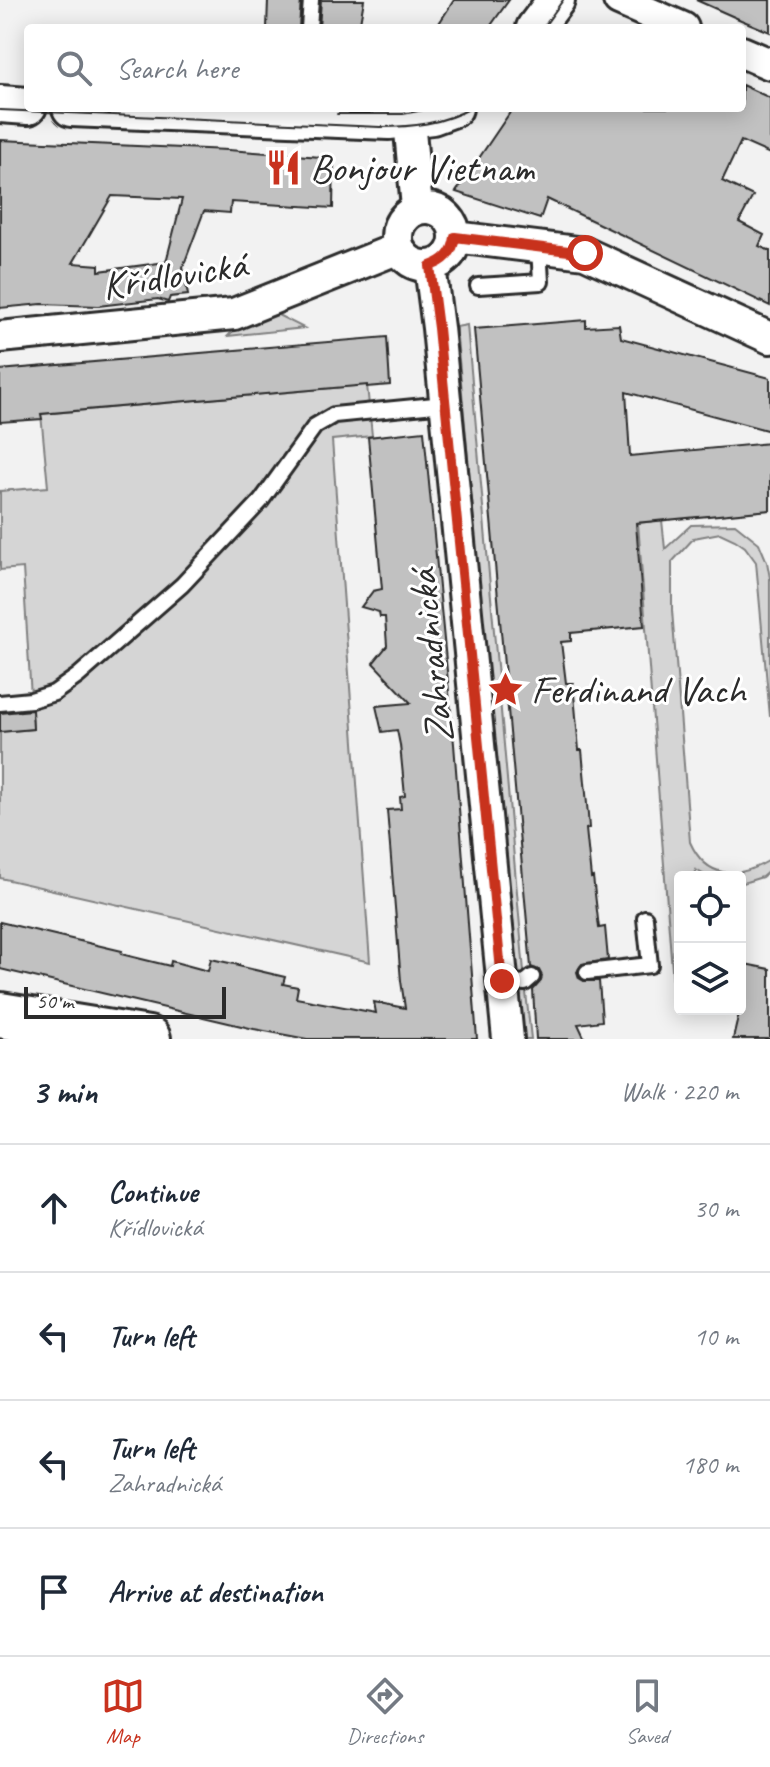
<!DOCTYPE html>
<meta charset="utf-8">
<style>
body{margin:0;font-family:Caveat,sans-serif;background:#f6f6f7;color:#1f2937}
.controls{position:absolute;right:24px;bottom:24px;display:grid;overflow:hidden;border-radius:8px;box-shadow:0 4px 20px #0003}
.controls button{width:72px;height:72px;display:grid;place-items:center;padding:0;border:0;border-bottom:2px solid #e0e1e3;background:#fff;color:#1f2937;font:40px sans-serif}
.scale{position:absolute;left:24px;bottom:20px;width:202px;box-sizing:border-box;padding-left:8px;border:4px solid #2b2b2b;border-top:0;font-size:22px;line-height:28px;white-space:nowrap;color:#2b2b2b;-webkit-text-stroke:6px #fff;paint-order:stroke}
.stop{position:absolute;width:24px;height:24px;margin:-18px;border:6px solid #c8321e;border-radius:50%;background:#fff}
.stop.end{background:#c8321e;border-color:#fff;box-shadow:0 2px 8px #0008}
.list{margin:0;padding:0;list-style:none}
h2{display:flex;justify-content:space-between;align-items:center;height:104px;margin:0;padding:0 32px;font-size:34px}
h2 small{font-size:26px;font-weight:400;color:#747a83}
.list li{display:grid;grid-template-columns:52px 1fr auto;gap:24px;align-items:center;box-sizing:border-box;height:128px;padding:0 32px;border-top:2px solid #e0e1e3}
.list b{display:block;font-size:30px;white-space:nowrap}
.list p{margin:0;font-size:26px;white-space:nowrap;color:#747a83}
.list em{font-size:26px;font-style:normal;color:#747a83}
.icon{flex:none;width:44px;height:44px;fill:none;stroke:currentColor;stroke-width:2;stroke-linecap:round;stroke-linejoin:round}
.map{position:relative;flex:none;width:770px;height:1039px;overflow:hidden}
.search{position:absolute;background:#fff;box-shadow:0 4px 20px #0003;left:24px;right:24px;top:24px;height:88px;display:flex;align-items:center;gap:20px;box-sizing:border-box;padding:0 28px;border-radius:8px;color:#747a83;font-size:30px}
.sheet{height:616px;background:#fff}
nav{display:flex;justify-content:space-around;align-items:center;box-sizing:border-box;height:112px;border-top:2px solid #e0e1e3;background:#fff;font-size:22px;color:#747a83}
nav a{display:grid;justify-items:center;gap:4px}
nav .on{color:#c8321e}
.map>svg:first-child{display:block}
</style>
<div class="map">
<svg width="770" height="1039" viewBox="0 0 770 1039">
<rect width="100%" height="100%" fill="#f2f2f2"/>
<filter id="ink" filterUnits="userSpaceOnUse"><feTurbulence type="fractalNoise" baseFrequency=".0125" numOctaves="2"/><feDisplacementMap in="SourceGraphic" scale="16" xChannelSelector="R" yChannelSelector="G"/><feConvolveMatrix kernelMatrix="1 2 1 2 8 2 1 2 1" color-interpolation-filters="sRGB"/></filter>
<g filter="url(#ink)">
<!-- green -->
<path fill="#d5d5d5" stroke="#808080" stroke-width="2" d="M 258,305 L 304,328 L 228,336 Z
M 467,325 L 525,983 L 531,1039 L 521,1039 L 456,327 Z
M 367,385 L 372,436 L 332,440 L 370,962 L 0,878 L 0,732 L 33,729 L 23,568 L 0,570 L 0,491 L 48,487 L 41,414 Z
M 662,520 L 665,549 L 691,525 L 735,524 L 759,543 L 767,562 L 770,578 L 770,717 L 756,562 L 745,547 L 735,540 L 720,533 L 694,538 L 672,562 L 672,610 L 690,842 C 707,880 738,879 770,860 L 770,870 L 762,877 L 740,884 L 740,877 L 708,877 L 696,870 L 695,877 L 680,877 L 680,996 L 674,996 L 638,523 Z"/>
<!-- building -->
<path fill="#c1c1c1" stroke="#2b2b2b" stroke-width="2" fill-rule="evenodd" d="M 268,0 L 301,0 L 299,28 L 267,28 Z
M 321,0 L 364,0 L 359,28 L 319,28 Z
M 454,0 L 509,0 L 489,28 L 436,28 Z
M 696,0 L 770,0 L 770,32 L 741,20 Z
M 742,85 L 770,98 L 770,154 L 741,141 L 722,181 L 753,196 L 739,222 L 764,235 L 759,246 L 770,251 L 770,306 L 547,199 L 540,219 L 456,192 L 513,108 L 742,108 Z
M 0,140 L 228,150 L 334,158 L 333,208 L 231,202 L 230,213 L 204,211 L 183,267 L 188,295 L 170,297 L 168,302 L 158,299 L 98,306 L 42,304 L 0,308 ZM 112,196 L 182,199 L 166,262 L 99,271 L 99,265 L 73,263 Z
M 586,320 L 586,327 L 619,325 L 621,338 L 770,378 L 770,431 L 626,392 L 630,456 L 770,443 L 770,510 L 636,523 L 644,626 L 571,633 L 571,641 L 561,642 L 566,683 L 573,683 L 579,750 L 582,750 L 588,815 L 589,828 L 586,829 L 591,878 L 593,877 L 599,928 L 605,927 L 608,960 L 582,964 L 577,972 L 579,978 L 584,981 L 599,981 L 602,1021 L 578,1024 L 585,1039 L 536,1039 L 533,990 L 541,981 L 542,976 L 539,970 L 531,967 L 474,329 Z
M 387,337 L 390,385 L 367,387 L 367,385 L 41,414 L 42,419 L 0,422 L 0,370 Z
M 424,431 L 454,744 L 477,1039 L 307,1039 L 254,1029 L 0,969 L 0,922 L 122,951 L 121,954 L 170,966 L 171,961 L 208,971 L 211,959 L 239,965 L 238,966 L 285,977 L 283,984 L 298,987 L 296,998 L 376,1013 L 374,1002 L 405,1008 L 401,981 L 387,810 L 401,809 L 400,797 L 405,796 L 400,745 L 397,730 L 382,732 L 376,706 L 411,703 L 373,663 L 387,646 L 385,617 L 380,617 L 379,612 L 361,607 L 373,591 L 382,589 L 368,437 Z
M 32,710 L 33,729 L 0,732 L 0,713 Z
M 740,963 L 770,969 L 770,1039 L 733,1039 L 740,1009 Z"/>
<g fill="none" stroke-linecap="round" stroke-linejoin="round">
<defs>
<path id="service" d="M 309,28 L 311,0
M 478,286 L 541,282 L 539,247
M 0,703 L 31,700 L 54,693 L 78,676 L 182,585 L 261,501 L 315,426 L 334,415 L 445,404
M 587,972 L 650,965 L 645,918
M 502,981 L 525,983 L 532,977"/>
<path id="minor" d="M 619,0 L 683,28
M 742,52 L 770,64
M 409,120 L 417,208
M397 237a29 29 0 1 1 58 0a29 29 0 1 1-58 0Z
M 455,237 L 585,253 L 770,338
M 430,266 L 438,328 L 508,1039
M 0,337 L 234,314 L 399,248"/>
<path id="tertiary" d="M 535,28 L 556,0
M 0,104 L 28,106
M 71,108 L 389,121 L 432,116 L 454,108"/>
<path id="primary" d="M 0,1015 L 148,1039"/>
</defs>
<!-- service casing -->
<use href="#service" stroke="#2b2b2b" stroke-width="20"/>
<!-- minor casing -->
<use href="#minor" stroke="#2b2b2b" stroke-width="36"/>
<!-- tertiary casing -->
<use href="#tertiary" stroke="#2b2b2b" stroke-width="42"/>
<!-- primary casing -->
<use href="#primary" stroke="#2b2b2b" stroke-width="50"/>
<!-- service -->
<use href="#service" stroke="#fff" stroke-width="14"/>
<!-- minor -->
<use href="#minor" stroke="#fff" stroke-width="30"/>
<!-- tertiary -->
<use href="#tertiary" stroke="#fff" stroke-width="36"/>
<!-- primary -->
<use href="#primary" stroke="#fff" stroke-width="44"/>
<!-- tram -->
<path stroke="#2b2b2b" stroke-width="2" d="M 543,28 L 563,0
M 0,110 L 380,127 C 412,127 442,124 471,108
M 337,114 L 403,114 L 433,108"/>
</g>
</g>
<g fill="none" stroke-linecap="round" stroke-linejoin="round" filter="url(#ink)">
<!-- route -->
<path stroke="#c8321e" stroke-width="10" d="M 502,981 L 438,328 L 430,266 C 445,261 453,253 455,237 L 585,253"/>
</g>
<!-- icons -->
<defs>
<symbol id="restaurant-bare" viewBox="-9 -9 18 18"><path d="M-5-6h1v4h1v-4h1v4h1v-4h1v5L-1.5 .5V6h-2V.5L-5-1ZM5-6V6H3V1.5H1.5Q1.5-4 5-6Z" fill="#c8321e" stroke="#fff" stroke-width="2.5" paint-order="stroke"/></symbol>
<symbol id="sight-bare" viewBox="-9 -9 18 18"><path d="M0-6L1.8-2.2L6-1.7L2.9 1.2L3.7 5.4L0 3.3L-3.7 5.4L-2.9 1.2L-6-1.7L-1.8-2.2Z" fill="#c8321e" stroke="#fff" stroke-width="2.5" paint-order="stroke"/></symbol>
</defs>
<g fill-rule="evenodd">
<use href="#restaurant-bare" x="258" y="142" width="51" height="51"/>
<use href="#sight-bare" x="480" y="664" width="51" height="51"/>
</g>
<g text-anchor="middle" stroke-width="6" stroke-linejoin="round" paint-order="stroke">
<!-- poi labels -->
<g font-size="40" fill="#2b2b2b" stroke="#fff" text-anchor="start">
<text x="310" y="181">Bonjour Vietnam</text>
<text x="531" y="703">Ferdinand Vach</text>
</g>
<!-- street labels -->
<g font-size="40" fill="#2b2b2b" stroke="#fff">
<text transform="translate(174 274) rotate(-9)" y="14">Křídlovická</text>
<text transform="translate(430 656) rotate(-96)" y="14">Zahradnická</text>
</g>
</g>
</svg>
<div class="controls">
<button><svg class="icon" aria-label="locate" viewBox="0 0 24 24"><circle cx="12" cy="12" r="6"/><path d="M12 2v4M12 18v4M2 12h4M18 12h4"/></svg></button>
<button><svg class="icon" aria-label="layers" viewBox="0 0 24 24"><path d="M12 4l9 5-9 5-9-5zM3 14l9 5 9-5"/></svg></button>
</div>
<div class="scale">50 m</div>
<div class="stop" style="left:585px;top:253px"></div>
<div class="stop end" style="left:502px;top:981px"></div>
<div class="search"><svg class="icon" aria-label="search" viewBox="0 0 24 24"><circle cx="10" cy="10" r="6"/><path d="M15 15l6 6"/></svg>Search here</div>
</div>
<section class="sheet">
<h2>3 min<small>Walk · 220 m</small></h2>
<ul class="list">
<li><svg class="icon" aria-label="ahead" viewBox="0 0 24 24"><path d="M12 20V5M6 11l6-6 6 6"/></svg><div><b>Continue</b><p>Křídlovická</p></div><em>30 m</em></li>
<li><svg class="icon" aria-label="left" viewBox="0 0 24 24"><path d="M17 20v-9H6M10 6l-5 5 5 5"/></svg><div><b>Turn left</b></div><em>10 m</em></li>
<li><svg class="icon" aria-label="left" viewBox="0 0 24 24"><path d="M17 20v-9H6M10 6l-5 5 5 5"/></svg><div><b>Turn left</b><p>Zahradnická</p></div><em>180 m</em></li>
<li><svg class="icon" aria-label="arrive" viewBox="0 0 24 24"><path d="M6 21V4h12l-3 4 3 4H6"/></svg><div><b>Arrive at destination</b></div></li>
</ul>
</section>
<nav>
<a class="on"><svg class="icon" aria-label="map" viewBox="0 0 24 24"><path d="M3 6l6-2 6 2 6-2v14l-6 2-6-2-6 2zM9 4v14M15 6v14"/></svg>Map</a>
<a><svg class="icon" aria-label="directions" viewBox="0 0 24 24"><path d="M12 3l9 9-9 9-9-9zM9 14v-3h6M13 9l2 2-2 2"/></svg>Directions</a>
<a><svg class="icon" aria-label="saved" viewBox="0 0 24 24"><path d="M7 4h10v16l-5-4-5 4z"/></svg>Saved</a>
</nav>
